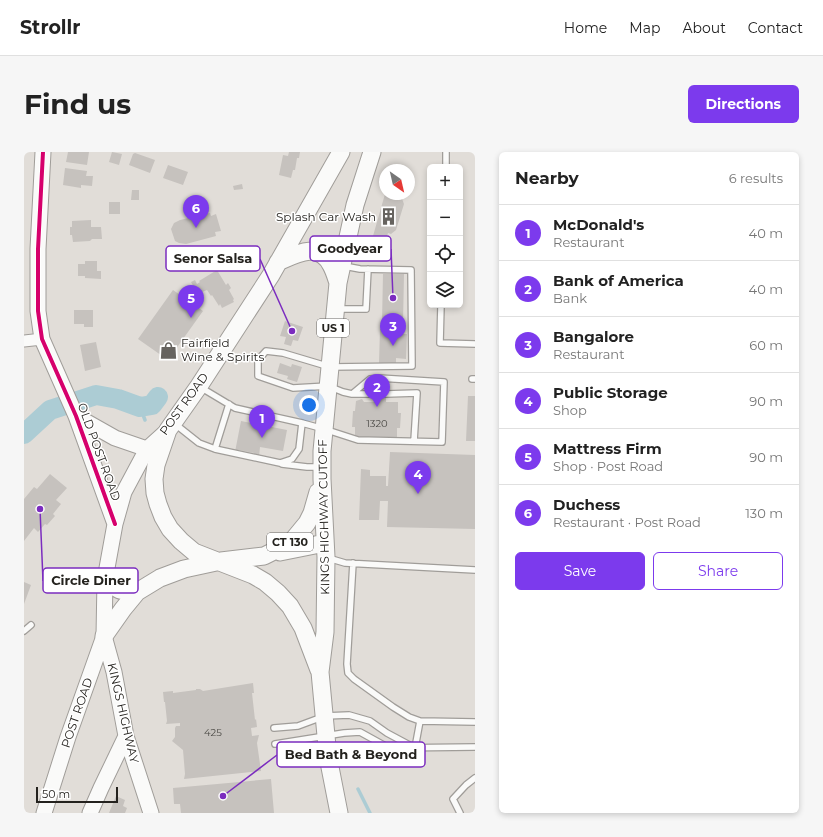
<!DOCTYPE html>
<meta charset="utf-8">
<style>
body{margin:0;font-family:Montserrat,sans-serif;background:#f6f6f6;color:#222}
.controls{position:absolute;right:12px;top:12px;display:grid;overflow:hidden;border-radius:6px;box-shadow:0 2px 6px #0003}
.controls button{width:36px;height:36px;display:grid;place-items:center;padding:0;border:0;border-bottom:1px solid #e0e0e0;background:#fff;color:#222;font:20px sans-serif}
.compass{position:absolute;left:355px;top:12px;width:36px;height:36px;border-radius:50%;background:#fff;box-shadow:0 2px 6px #0003;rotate:146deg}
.scale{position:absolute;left:12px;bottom:10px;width:82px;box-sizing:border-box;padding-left:4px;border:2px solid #24221e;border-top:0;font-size:11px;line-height:14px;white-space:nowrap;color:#24221e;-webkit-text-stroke:3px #fff;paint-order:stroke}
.you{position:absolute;left:285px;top:253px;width:14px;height:14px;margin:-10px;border:3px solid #fff;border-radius:50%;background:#1a73e8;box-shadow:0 0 0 6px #1a73e833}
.badge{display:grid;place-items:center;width:26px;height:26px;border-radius:50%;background:#7c3aed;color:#fff;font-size:13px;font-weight:700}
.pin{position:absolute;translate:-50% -33px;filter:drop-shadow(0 1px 2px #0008)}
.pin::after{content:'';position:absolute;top:21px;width:14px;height:12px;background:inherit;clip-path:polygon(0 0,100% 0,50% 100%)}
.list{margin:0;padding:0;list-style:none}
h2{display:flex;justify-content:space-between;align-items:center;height:52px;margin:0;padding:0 16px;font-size:17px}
h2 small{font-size:13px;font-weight:400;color:#767676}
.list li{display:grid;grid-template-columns:26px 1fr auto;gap:12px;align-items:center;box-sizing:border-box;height:56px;padding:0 16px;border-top:1px solid #e0e0e0}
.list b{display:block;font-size:15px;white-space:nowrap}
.list p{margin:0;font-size:13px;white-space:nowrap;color:#767676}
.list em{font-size:13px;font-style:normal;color:#767676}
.actions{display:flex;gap:8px;padding:12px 16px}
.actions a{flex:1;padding:9px 0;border:1px solid #7c3aed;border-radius:6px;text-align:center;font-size:14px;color:#7c3aed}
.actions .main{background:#7c3aed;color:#fff}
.icon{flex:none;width:22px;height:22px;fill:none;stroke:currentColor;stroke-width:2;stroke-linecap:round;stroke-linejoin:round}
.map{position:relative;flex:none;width:451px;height:661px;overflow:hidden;border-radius:6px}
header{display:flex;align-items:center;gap:24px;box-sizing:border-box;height:56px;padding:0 20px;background:#fff;border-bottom:1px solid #e0e0e0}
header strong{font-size:19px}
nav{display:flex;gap:22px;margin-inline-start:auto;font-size:14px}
.intro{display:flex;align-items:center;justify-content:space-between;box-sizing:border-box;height:96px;padding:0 24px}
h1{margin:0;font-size:28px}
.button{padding:10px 18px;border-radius:6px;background:#7c3aed;color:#fff;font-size:14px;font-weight:700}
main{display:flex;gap:24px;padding:0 24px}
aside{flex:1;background:#fff;border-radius:6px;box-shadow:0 2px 6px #0003}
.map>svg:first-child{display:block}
</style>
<header>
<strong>Strollr</strong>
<nav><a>Home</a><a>Map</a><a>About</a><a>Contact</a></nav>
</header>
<div class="intro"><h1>Find us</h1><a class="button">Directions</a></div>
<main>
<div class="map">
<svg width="451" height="661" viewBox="0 0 451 661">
<rect width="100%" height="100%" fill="#e1ddd8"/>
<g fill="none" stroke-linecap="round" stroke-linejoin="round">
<!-- stream -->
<path stroke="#acccd4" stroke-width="3.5" d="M 116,255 L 121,268
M 334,637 L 346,661"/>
<!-- river -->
<path stroke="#acccd4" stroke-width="20" d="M 0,282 L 26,258 L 72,243 L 94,247 L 116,255 L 128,253 L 134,245"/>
</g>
<!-- building -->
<path fill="#c6c2be" d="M 44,0 L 65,0 L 63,13 L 42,10 Z
M 88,0 L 98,2 L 95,13 L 85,10 Z
M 265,0 L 276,0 L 275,6 L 273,6 L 271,18 L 269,18 L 267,26 L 255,23 L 259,3 L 264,4 Z
M 111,1 L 131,8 L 126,21 L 105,13 L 109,2 Z
M 144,13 L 164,20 L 159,33 L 139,26 Z
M 41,16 L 63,19 L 62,24 L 69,24 L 68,34 L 57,33 L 57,36 L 39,33 Z
M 218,32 L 219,37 L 210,38 L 209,34 Z
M 108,38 L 115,38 L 115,48 L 107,48 Z
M 361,42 L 373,42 L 377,44 L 380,52 L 372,78 L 367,82 L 364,81 L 361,91 L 353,92 L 347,91 Z
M 85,50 L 96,50 L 96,62 L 85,62 Z
M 186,61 L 187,64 L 192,62 L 197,79 L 191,80 L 192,84 L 162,92 L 155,91 L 151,89 L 147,77 L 150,71 L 156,68 Z
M 67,68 L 67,75 L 77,75 L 78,87 L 68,87 L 66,89 L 49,90 L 48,83 L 46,83 L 46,75 L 48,75 L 48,69 Z
M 61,109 L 73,109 L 73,119 L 77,119 L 77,127 L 61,126 L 61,124 L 54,124 L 54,112 L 61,112 Z
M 193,118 L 202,133 L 204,131 L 207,136 L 205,138 L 210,147 L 209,148 L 210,150 L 198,156 L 196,152 L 195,154 L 188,143 L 187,144 L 183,138 L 178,140 L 176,137 L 172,139 L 167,130 L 171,128 L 173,132 L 176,130 L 175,129 Z
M 359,122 L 380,122 L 379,171 L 358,170 Z
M 149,138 L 179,159 L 144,208 L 114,187 Z
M 50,158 L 69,158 L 69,175 L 60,175 L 60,172 L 50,172 Z
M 261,169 L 279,175 L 274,189 L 269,188 L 267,194 L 260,192 L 262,185 L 256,184 Z
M 356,177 L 373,177 L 373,182 L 383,182 L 382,207 L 372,206 L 372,211 L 355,211 Z
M 72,190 L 77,215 L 61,219 L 56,193 Z
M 256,211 L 267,215 L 268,212 L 278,215 L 273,230 L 263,227 L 264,224 L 253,221 Z
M 357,229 L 362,236 L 362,250 L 374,250 L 374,261 L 377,261 L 376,276 L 373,276 L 373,286 L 331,286 L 331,275 L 328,275 L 329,259 L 331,259 L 332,249 L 338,247 L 340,250 L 352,250 L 352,246 L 346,239 Z
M 444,244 L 451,244 L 451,289 L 442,289 Z
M 217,269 L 263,278 L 259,299 L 236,295 L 235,305 L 230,304 L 230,301 L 215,298 L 215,300 L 211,300 Z
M 366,300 L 451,303 L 451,377 L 363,375 L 364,349 L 356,349 L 355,368 L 335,368 L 337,317 L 346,318 L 346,324 L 362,324 L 362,334 L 364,334 Z
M 26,322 L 43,336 L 32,348 L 37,352 L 29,362 L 31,364 L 23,373 L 21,372 L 14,380 L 10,376 L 0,389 L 0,347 L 10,335 L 13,337 Z
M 0,430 L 7,433 L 0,452 Z
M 229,531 L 230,541 L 228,541 L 231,568 L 232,567 L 233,575 L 227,576 L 228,584 L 235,583 L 233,591 L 237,619 L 160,627 L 161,622 L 159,598 L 148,589 L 151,585 L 151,576 L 152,574 L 156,574 L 156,571 L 142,572 L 143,569 L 141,550 L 140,550 L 139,540 L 149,539 L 149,541 L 172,538 L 172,537 L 176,537 L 179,539 Z
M 247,627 L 250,661 L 157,661 L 156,652 L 150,652 L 149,636 Z
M 92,644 L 101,648 L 99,654 L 103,656 L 101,661 L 85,661 Z"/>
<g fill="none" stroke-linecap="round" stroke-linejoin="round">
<defs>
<path id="lane" d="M 422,15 L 422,0
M 417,153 L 416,191 L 451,192
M 314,157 L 342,157 L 344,117
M 448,227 L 451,227
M 328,242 L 348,242
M 362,242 L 393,241 L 390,289
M 278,271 L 300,277 L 334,288 L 418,290 L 420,230 L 355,226 L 346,227 L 328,242 L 319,240 L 304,234 L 269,236 L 234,224 L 234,208 L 242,199 L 259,201 L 306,215 L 388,214 L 387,118 L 336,117 L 320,114
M 151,272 L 175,291 L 191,297 L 256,311 L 268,307 L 275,297 L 278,271 L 211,256 L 176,235
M 191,297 L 205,252
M 258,312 L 283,315 L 297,315
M 304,406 L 321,411 L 451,418
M 329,411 L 323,512 L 324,521 L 330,527 L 369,555 L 385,565 L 396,569
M 0,479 L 7,473
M 250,576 L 274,574 L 301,564 L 325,563 L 346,569 L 363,581 L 391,596
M 251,592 L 320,581 L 336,580 L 365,596 L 451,595
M 391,596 L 396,569 L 451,570
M 436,661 L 429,647 L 442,633 L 451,626"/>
<path id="street" d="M 0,189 L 18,187"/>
<path id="secondary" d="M 19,0 L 14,97 L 14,159 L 18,187 L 52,264 L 91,372
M 52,264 L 91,286 L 123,297
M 81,427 C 93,440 96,441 113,440
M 80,484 L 90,520 L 102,584 L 127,661
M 20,661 L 44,585 L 80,484 L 81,427 L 91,372 L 100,340 L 123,297 L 144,278
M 66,661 L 77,636 L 102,584"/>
<path id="primary" d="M 254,110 C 272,102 295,89 307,113 C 310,118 312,125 314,131
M 256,400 L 301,391
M 80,484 L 99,457 L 113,440 L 136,426 L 160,417 L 197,409 L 240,404 L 260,394 L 269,388 L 283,371 L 288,361 L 294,340
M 295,518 L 279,476 L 266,454 L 254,441 L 241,430 L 229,423 L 170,400 L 157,389 L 146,377 L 139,365 L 134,352 L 131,341 L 130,327 L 132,313 L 144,278 L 175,234 L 247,123 L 317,0
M 315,661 L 304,605 L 296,520 L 301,480 L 302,405 L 298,327 L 298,299 L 314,131 L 331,53 L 348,0"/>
</defs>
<!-- lane casing -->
<use href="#lane" stroke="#a09d99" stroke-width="8"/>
<!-- street casing -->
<use href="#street" stroke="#a09d99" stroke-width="13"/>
<!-- secondary casing -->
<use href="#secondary" stroke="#a09d99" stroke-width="17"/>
<!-- primary casing -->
<use href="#primary" stroke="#a09d99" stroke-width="19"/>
<!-- lane -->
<use href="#lane" stroke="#fafaf9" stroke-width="5.5"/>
<!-- street -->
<use href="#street" stroke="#fafaf9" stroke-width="11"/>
<!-- secondary -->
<use href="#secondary" stroke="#fafaf9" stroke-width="15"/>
<!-- primary -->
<use href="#primary" stroke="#fafaf9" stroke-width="17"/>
<defs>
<path id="cycleway" d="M 19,0 L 14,97 L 14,159 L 18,187 L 52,264 L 91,372"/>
</defs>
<!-- cycleway casing -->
<use href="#cycleway" stroke="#fff" stroke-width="6"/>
<!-- cycleway -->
<use href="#cycleway" stroke="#d6006c" stroke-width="4"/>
</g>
<!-- icons -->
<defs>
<symbol id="building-bare" viewBox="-9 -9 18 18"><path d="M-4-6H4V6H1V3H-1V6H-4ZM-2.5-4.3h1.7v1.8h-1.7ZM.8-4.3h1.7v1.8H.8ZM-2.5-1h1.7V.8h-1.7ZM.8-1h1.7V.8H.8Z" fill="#66635f" stroke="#fff" stroke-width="2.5" paint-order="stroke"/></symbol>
<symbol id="shop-bare" viewBox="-9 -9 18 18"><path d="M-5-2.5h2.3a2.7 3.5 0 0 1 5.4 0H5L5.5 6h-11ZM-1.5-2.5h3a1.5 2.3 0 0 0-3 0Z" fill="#66635f" stroke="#fff" stroke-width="2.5" paint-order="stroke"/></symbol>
</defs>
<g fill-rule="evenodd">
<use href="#building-bare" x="352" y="52" width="25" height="25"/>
<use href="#shop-bare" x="132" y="186" width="25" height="25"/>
</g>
<g text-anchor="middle" stroke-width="3" stroke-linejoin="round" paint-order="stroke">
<!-- number labels -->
<g font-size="10" fill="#4c4a46">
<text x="353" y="275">1320</text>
<text x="189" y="584">425</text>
</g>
<!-- shield labels -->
<g fill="#fff" stroke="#666462" stroke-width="1">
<rect x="293" y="167" width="32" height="18" rx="3"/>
<rect x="243" y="381" width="46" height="18" rx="3"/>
</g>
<g font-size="11" font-weight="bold" fill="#24221e">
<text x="309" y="180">US 1</text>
<text x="266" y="394">CT 130</text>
</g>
<!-- poi labels -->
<g font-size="12" fill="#24221e" stroke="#fff" text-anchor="end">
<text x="352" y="69">Splash Car Wash</text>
<text x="157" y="195" text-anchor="start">Fairfield<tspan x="157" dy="14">Wine &amp; Spirits</tspan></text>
</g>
<!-- street labels -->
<g font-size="12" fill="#24221e" stroke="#fff">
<text transform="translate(160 252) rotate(-54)" y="4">POST ROAD</text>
<text transform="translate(75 300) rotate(70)" y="4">OLD POST ROAD</text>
<text transform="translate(300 365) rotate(-91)" y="4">KINGS HIGHWAY CUTOFF</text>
<text transform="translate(53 561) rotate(-71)" y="4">POST ROAD</text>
<text transform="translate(99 561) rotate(77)" y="4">KINGS HIGHWAY</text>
</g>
</g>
<!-- callouts -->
<path fill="none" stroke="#7b2cbf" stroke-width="1.5" d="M369 146L367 97M268 179L236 107M16 357L19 429M199 644L253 603"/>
<g fill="#7b2cbf" stroke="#fff" stroke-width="1.5">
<circle cx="369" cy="146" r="4"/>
<circle cx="268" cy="179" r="4"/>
<circle cx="16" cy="357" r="4"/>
<circle cx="199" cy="644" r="4"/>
</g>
<g fill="#fff" stroke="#7b2cbf" stroke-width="1.5">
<rect x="286" y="84" width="81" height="25" rx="4"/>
<rect x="142" y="94" width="94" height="25" rx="4"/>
<rect x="19" y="416" width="95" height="25" rx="4"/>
<rect x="253" y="590" width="148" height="25" rx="4"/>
</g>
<g font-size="13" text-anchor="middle" font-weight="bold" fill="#24221e">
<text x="326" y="101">Goodyear</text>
<text x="189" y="111">Senor Salsa</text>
<text x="67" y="433">Circle Diner</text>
<text x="327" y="607">Bed Bath &amp; Beyond</text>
</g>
</svg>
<div class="controls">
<button>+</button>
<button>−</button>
<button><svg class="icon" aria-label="locate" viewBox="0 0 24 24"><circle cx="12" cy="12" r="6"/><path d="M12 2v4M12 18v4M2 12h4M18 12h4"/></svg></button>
<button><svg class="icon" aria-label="layers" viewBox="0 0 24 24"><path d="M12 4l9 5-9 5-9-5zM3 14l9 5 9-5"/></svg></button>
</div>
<svg class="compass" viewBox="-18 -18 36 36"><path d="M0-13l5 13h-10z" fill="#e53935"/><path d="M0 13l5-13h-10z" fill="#767676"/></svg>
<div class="scale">50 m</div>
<div class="you"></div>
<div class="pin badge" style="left:238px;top:286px">1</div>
<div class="pin badge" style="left:353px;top:255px">2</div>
<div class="pin badge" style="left:369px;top:194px">3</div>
<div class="pin badge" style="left:394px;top:342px">4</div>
<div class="pin badge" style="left:167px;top:166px">5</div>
<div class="pin badge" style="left:172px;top:76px">6</div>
</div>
<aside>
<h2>Nearby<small>6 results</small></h2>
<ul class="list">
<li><span class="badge">1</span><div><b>McDonald's</b><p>Restaurant</p></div><em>40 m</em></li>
<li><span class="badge">2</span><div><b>Bank of America</b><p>Bank</p></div><em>40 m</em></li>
<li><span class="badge">3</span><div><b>Bangalore</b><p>Restaurant</p></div><em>60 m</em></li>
<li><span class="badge">4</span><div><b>Public Storage</b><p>Shop</p></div><em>90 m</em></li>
<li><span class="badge">5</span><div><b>Mattress Firm</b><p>Shop · Post Road</p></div><em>90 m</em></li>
<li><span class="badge">6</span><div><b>Duchess</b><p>Restaurant · Post Road</p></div><em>130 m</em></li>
</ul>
<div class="actions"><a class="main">Save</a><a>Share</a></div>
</aside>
</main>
